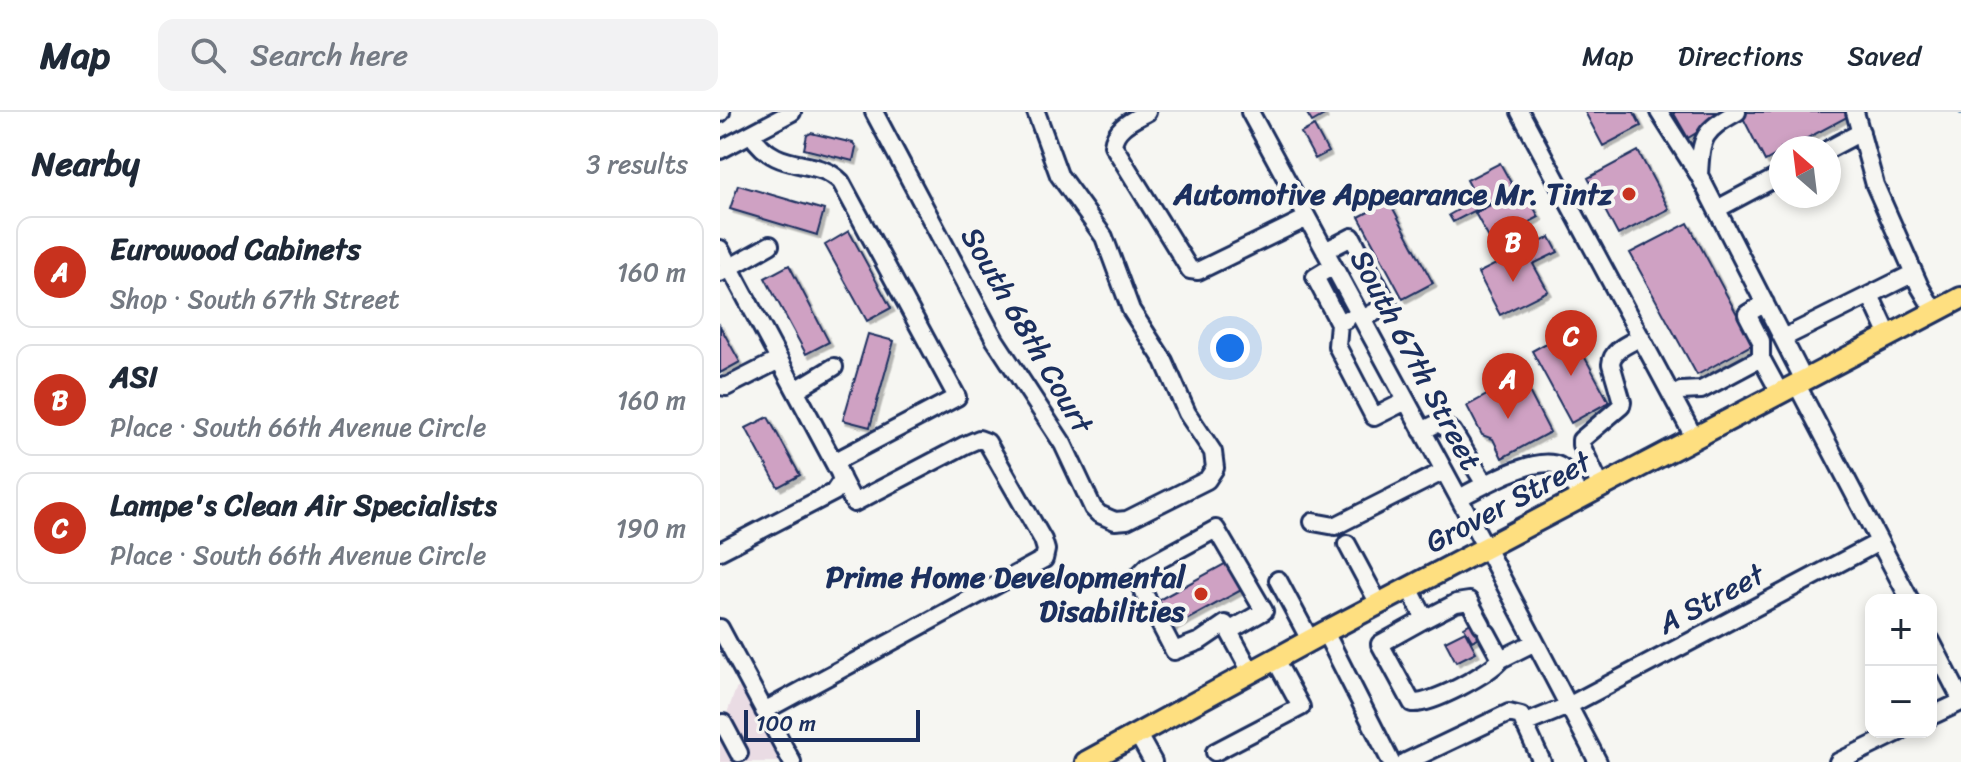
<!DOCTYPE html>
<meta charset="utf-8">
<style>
body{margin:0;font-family:Sriracha,sans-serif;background:#f2f2f3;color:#1f2937}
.controls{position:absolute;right:24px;bottom:24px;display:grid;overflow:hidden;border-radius:16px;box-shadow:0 4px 12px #0003}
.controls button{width:72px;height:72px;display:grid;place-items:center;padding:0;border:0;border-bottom:2px solid #e0e1e3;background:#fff;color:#1f2937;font:40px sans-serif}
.compass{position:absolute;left:1049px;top:24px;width:72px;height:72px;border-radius:50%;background:#fff;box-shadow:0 4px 12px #0003;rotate:332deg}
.scale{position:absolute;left:24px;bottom:20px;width:176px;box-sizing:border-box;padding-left:8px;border:4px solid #1b2f5e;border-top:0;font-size:22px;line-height:28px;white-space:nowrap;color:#1b2f5e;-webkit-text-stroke:6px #f6f6f2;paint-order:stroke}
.you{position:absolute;left:510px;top:236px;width:28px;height:28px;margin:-20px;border:6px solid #fff;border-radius:50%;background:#1a73e8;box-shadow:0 0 0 12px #1a73e833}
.badge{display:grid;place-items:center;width:52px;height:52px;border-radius:50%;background:#c8321e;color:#fff;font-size:26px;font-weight:700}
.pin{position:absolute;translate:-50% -66px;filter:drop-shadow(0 2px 4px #0008)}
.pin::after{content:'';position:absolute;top:42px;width:28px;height:24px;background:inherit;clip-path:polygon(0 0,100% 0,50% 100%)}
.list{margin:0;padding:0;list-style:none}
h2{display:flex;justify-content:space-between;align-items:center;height:104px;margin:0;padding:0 32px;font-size:34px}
h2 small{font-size:26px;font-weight:400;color:#747a83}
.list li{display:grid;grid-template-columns:52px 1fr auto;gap:24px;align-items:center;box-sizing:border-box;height:112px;margin:0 16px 16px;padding:0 16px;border:2px solid #e0e1e3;border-radius:16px}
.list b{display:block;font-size:30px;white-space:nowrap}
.list p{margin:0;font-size:26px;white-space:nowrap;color:#747a83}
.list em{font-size:26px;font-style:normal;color:#747a83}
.icon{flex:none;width:44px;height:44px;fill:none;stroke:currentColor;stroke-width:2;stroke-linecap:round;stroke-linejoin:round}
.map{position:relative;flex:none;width:1241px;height:650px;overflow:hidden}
header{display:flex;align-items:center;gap:48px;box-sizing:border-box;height:112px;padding:0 40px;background:#fff;border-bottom:2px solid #e0e1e3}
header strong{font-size:38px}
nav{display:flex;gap:44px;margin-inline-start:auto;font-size:28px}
.search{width:560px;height:72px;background:#f2f2f3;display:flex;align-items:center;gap:20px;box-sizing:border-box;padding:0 28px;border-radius:16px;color:#747a83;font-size:30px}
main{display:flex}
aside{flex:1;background:#fff}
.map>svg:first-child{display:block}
</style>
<header>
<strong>Map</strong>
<div class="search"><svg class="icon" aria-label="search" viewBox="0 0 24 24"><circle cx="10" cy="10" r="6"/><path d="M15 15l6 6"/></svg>Search here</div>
<nav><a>Map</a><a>Directions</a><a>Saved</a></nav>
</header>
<main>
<aside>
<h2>Nearby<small>3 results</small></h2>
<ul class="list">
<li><span class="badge">A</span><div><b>Eurowood Cabinets</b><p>Shop · South 67th Street</p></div><em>160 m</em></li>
<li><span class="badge">B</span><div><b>ASI</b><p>Place · South 66th Avenue Circle</p></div><em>160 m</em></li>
<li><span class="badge">C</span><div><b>Lampe's Clean Air Specialists</b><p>Place · South 66th Avenue Circle</p></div><em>190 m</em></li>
</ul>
</aside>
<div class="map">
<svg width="1241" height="650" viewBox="0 0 1241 650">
<defs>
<filter id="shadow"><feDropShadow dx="3.5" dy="3.5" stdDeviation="0" flood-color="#0004"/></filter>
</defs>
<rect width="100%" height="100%" fill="#f6f6f2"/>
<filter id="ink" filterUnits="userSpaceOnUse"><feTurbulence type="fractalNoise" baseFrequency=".0125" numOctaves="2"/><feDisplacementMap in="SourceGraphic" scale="16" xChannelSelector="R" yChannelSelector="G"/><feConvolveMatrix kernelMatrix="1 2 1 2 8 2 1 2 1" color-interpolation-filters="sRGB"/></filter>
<g filter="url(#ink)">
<!-- built -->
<path fill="#eadce4" d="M 25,572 L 46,619 L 62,650 L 0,650 L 0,620 L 16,577 Z"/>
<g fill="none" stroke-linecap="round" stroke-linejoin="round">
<!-- stream -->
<path stroke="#5c8ab1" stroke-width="4" d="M 1240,0 L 1241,1"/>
</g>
<!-- building -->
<path fill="#cfa1c3" stroke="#1b2f5e" stroke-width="2" filter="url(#shadow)" d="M 586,0 L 603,0 L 604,3 L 592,10 Z
M 865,0 L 914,0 L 921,14 L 883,34 Z
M 953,0 L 1010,0 L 968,26 Z
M 1020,0 L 1126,0 L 1129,4 L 1069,36 L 1061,36 L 1061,40 L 1045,49 Z
M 594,14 L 608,40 L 595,47 L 581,21 Z
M 91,21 L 133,31 L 136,35 L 133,49 L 84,37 L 87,23 Z
M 918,39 L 949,97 L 898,123 L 868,66 Z
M 780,51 L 795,78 L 733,110 L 729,103 L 757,87 L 747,68 Z
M 18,73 L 104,98 L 97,123 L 10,97 Z
M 803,76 L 819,105 L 771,130 L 755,101 Z
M 669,89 L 713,171 L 683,187 L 639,105 Z
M 968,111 L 1033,232 L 977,263 L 910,141 Z
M 129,119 L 171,196 L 147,209 L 105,133 Z
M 830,125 L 838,140 L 813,152 L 828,179 L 780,203 L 758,161 Z
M 69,153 L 109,230 L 86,242 L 45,166 Z
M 0,214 L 20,250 L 0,261 Z
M 850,218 L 889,290 L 851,311 L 812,239 Z
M 148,222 L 174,229 L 150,315 L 123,308 Z
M 801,264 L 830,320 L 782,346 L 773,327 L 762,323 L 747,294 Z
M 48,305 L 80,363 L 58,375 L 26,316 Z
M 510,449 L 525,476 L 452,516 L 437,489 Z
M 751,511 L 754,517 L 766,511 L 770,520 L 752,529 L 744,515 Z
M 745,519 L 756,540 L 736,550 L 725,529 Z"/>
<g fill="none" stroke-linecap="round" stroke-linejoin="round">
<defs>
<path id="minor" d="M 154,0 L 275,228 L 343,332 L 373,396 L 379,402 L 395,409 L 407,408 L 487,368 L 495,356 L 493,340 L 467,301 L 444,249 L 411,198 L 384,125 L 339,63 L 316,0
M 427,0 C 413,8 395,15 393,33 L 470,158 L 478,159 L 587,106
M 530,0 L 766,436 L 878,650
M 800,0 L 974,325
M 939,0 L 979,63
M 1017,0 C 983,19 981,24 979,63 L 1084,268
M 1135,0 L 1155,73 L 1200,175 L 1215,200
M 0,1 L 1,0
M 31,22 C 58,64 95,43 121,70 L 237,285 L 114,350
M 1109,37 L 1141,20
M 0,38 L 72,0
M 997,97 L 1061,63
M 0,137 L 119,360 L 122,368 L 114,380 L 0,439
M 605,139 L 632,125 L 668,193 L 642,207
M 613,154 L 595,165 L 619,211 L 627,207
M 0,161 L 50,133
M 1150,183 L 1169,224
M 619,211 L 617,234 L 654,305 L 686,289
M 1063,226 L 1194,161
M 1041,246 L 1041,229 L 1027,202 L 1045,191
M 1077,273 L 1190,488
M 0,274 L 6,275 L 59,248
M 76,278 L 114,255
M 952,284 L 961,279 L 981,278 L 1041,246 L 1060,281
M 702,319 L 718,311 L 733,320 L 765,372
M 881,375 L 861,333 L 861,328 L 901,294 L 902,290 L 891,252 C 892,237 909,232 921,225
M 739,386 C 761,375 816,342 839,354 C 849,359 855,377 860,386
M 593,410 L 615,414 L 724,359
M 627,432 L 659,492
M 558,468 L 590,528
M 689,476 L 705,507 L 736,491 L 749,489 L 762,513
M 705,507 L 660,532 L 692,591 C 711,593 769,562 781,547
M 0,516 L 72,650
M 509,519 L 544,499 L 496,417 L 428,454 L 416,466 L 454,539 L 480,529 L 505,512 L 531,560
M 605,520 L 671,650
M 767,521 L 781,547 L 815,530
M 1211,529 L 1241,587
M 44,599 L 324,447 L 326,438 L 323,428 L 267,330 L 259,327 L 245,333 L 134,391 L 122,368
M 1211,604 L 1241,590
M 3,611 L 19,641
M 804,612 L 848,594 L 1159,430
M 418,623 L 433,650
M 495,640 L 581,595 L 555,547
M 686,650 L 789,601 L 801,604 L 822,650
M 1118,650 L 1179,620"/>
<path id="major" d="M 366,650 L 605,520 L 1241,186"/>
</defs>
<!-- minor casing -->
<use href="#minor" stroke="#1b2f5e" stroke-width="22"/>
<!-- major casing -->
<use href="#major" stroke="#1b2f5e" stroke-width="26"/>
<!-- minor -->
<use href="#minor" stroke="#f6f6f2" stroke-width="16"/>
<!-- major -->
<use href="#major" stroke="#fedf80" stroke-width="20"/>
</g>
</g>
<!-- markers -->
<g fill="#c8321e" stroke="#f6f6f2" stroke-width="3">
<circle cx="909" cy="82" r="8"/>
<circle cx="481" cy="482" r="8"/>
</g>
<g text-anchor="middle" stroke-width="8" stroke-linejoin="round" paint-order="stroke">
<!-- poi labels -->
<g font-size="30" font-weight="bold" fill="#1b2f5e" stroke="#f6f6f2" text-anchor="end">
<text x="893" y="92">Automotive Appearance Mr. Tintz</text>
<text x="465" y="475">Prime Home Developmental<tspan x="465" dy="34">Disabilities</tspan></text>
</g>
<!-- street labels -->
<g font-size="30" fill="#1b2f5e" stroke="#f6f6f2">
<text transform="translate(307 218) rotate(60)" y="10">South 68th Court</text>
<text transform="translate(696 248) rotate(62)" y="10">South 67th Street</text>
<text transform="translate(788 390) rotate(-28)" y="10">Grover Street</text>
<text transform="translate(991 487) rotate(-28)" y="10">A Street</text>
</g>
</g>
</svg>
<div class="controls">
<button>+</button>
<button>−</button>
</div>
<svg class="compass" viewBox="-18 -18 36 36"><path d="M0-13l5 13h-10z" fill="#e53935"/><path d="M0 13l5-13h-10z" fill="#747a83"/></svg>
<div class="scale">100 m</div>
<div class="you"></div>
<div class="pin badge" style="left:788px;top:307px">A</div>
<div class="pin badge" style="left:793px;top:170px">B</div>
<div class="pin badge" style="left:851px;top:264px">C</div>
</div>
</main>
